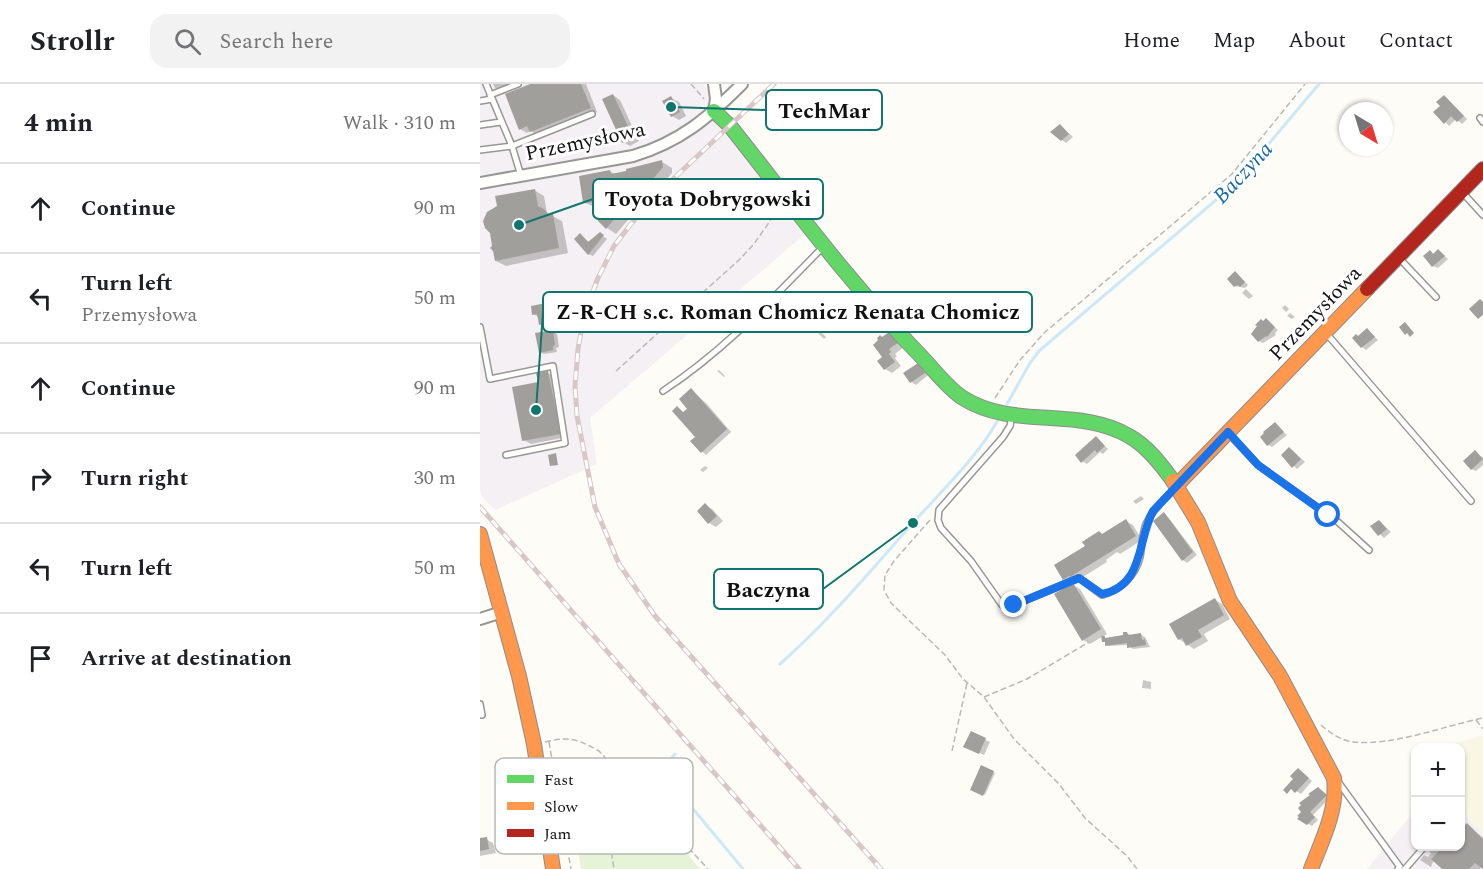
<!DOCTYPE html>
<meta charset="utf-8">
<style>
body{margin:0;font-family:Spectral,serif;background:#f2f2f2;color:#202124}
.controls{position:absolute;right:18px;bottom:18px;display:grid;overflow:hidden;border-radius:12px;box-shadow:0 2px 4px #0004}
.controls button{width:54px;height:54px;display:grid;place-items:center;padding:0;border:0;border-bottom:2px solid #e0e0e0;background:#fff;color:#202124;font:30px sans-serif}
.compass{position:absolute;left:859px;top:18px;width:54px;height:54px;border-radius:50%;background:#fff;box-shadow:0 2px 4px #0004;rotate:142deg}
.stop{position:absolute;width:18px;height:18px;margin:-14px;border:4px solid #1a73e8;border-radius:50%;background:#fff}
.stop.end{background:#1a73e8;border-color:#fff;box-shadow:0 2px 6px #0008}
.list{margin:0;padding:0;list-style:none}
h2{display:flex;justify-content:space-between;align-items:center;height:78px;margin:0;padding:0 24px;font-size:26px}
h2 small{font-size:20px;font-weight:400;color:#757577}
.list li{display:grid;grid-template-columns:39px 1fr auto;gap:18px;align-items:center;box-sizing:border-box;height:90px;padding:0 24px;border-top:2px solid #e0e0e0}
.list b{display:block;font-size:22px;white-space:nowrap}
.list p{margin:0;font-size:20px;white-space:nowrap;color:#757577}
.list em{font-size:20px;font-style:normal;color:#757577}
.icon{flex:none;width:33px;height:33px;fill:none;stroke:currentColor;stroke-width:2;stroke-linecap:round;stroke-linejoin:round}
.map{position:relative;flex:none;width:1003px;height:785px;overflow:hidden}
header{display:flex;align-items:center;gap:36px;box-sizing:border-box;height:84px;padding:0 30px;background:#fff;border-bottom:2px solid #e0e0e0}
header strong{font-size:28px}
nav{display:flex;gap:33px;margin-inline-start:auto;font-size:21px}
.search{width:420px;height:54px;background:#f2f2f2;display:flex;align-items:center;gap:15px;box-sizing:border-box;padding:0 21px;border-radius:18px;color:#757577;font-size:22px}
main{display:flex}
aside{flex:1;background:#fff}
.map>svg:first-child{display:block}
</style>
<header>
<strong>Strollr</strong>
<div class="search"><svg class="icon" aria-label="search" viewBox="0 0 24 24"><circle cx="10" cy="10" r="6"/><path d="M15 15l6 6"/></svg>Search here</div>
<nav><a>Home</a><a>Map</a><a>About</a><a>Contact</a></nav>
</header>
<main>
<aside>
<h2>4 min<small>Walk · 310 m</small></h2>
<ul class="list">
<li><svg class="icon" aria-label="ahead" viewBox="0 0 24 24"><path d="M12 20V5M6 11l6-6 6 6"/></svg><div><b>Continue</b></div><em>90 m</em></li>
<li><svg class="icon" aria-label="left" viewBox="0 0 24 24"><path d="M17 20v-9H6M10 6l-5 5 5 5"/></svg><div><b>Turn left</b><p>Przemysłowa</p></div><em>50 m</em></li>
<li><svg class="icon" aria-label="ahead" viewBox="0 0 24 24"><path d="M12 20V5M6 11l6-6 6 6"/></svg><div><b>Continue</b></div><em>90 m</em></li>
<li><svg class="icon" aria-label="right" viewBox="0 0 24 24"><path d="M7 20v-9h11M14 6l5 5-5 5"/></svg><div><b>Turn right</b></div><em>30 m</em></li>
<li><svg class="icon" aria-label="left" viewBox="0 0 24 24"><path d="M17 20v-9H6M10 6l-5 5 5 5"/></svg><div><b>Turn left</b></div><em>50 m</em></li>
<li><svg class="icon" aria-label="arrive" viewBox="0 0 24 24"><path d="M6 21V4h12l-3 4 3 4H6"/></svg><div><b>Arrive at destination</b></div></li>
</ul>
</aside>
<div class="map">
<svg width="1003" height="785" viewBox="0 0 1003 785">
<rect width="100%" height="100%" fill="#fdfcf7"/>
<!-- industrial -->
<path fill="#f5f0f3" d="M 0,0 L 223,0 L 340,137 L 110,334 L 117,380 L 15,426 L 2,413 L 0,405 Z
M 935,726 L 936,762 L 980,762 L 981,726 L 1003,749 L 1003,785 L 887,785 Z"/>
<!-- farmland -->
<path fill="#f9f7e4" d="M 1003,651 L 1003,749 L 981,726 L 980,664 L 964,663 Z"/>
<!-- green -->
<path fill="#e7f3d7" d="M 161,720 L 167,760 L 195,755 L 220,785 L 101,785 L 93,737 Z"/>
<!-- shadow -->
<path fill="#0003" d="M 13,0 L 34,0 L 22,8 L 15,4 Z
M 54,0 L 106,0 L 117,28 L 58,51 L 51,47 L 47,49 L 40,45 Z
M 133,11 L 140,16 L 159,57 L 150,62 L 143,58 Z
M 191,14 L 199,18 L 206,32 L 199,36 L 192,32 Z
M 968,16 L 987,35 L 982,40 L 976,35 L 969,42 L 956,28 Z
M 580,41 L 593,53 L 586,59 L 582,56 Z
M 182,78 L 192,84 L 192,89 L 172,112 L 169,111 L 136,150 L 127,144 L 118,124 L 105,119 L 130,87 L 136,91 Z
M 54,106 L 64,112 L 67,129 L 82,137 L 88,169 L 26,182 L 16,177 Z
M 244,110 L 251,114 L 263,127 L 255,135 L 246,130 L 240,135 L 233,130 L 239,114 Z
M 120,150 L 127,155 L 113,172 L 108,170 L 101,151 L 110,159 Z
M 959,167 L 968,175 L 958,184 L 953,182 L 950,168 L 955,171 Z
M 756,189 L 768,201 L 765,204 L 755,202 Z
M 766,205 L 773,212 L 769,215 L 762,209 Z
M 70,220 L 77,224 L 80,242 L 68,244 L 60,240 L 59,233 L 53,230 Z
M 805,221 L 809,225 L 806,228 L 802,224 Z
M 810,229 L 815,233 L 812,235 L 807,232 Z
M 786,236 L 798,246 L 795,249 L 796,251 L 783,259 L 779,257 L 784,238 Z
M 339,246 L 346,253 L 344,255 L 337,248 Z
M 887,246 L 898,256 L 886,266 L 882,263 L 879,253 Z
M 73,247 L 77,250 L 79,263 L 76,264 L 77,268 L 64,270 L 60,268 Z
M 409,250 L 424,263 L 415,270 L 417,272 L 415,274 L 421,282 L 412,289 L 405,285 L 403,254 Z
M 438,280 L 448,291 L 436,301 L 431,298 Z
M 239,286 L 245,292 L 244,293 L 237,287 Z
M 68,289 L 75,293 L 87,353 L 51,360 L 44,356 L 59,299 Z
M 211,306 L 227,320 L 251,348 L 226,371 L 212,358 L 217,353 L 204,330 L 210,325 Z
M 795,340 L 807,351 L 792,363 L 788,361 Z
M 616,354 L 628,365 L 623,370 L 620,368 L 607,380 L 602,377 Z
M 811,365 L 825,378 L 817,385 L 803,371 Z
M 995,368 L 1003,374 L 1003,381 L 996,387 L 991,385 Z
M 225,382 L 228,384 L 223,388 L 220,386 Z
M 661,412 L 664,415 L 656,420 L 653,417 Z
M 225,421 L 232,425 L 243,437 L 236,443 L 229,439 L 219,427 Z
M 684,430 L 688,433 L 717,471 L 707,479 L 703,476 L 675,438 Z
M 646,437 L 653,441 L 662,456 L 640,470 L 637,468 L 626,476 L 627,478 L 598,496 L 588,497 L 584,495 L 607,462 L 619,448 L 624,451 Z
M 899,437 L 911,448 L 904,454 L 892,443 Z
M 593,501 L 600,505 L 627,550 L 610,560 L 603,556 Z
M 735,516 L 742,520 L 750,535 L 724,550 L 728,557 L 714,565 L 699,555 Z
M 647,549 L 651,552 L 660,550 L 665,553 L 670,563 L 653,565 L 648,561 L 628,562 L 626,558 L 623,557 L 645,552 Z
M 663,596 L 671,598 L 671,605 L 662,604 Z
M 492,649 L 510,658 L 504,671 L 489,664 Z
M 502,683 L 515,689 L 505,711 L 492,706 Z
M 825,691 L 832,697 L 821,710 L 816,707 Z
M 842,707 L 850,714 L 833,731 L 838,736 L 832,742 L 820,735 L 832,711 Z
M 987,741 L 1003,754 L 1003,785 L 1001,783 L 1000,785 L 964,785 L 956,777 L 953,778 L 951,783 L 940,776 L 944,771 L 948,773 L 951,769 L 948,766 L 953,762 L 980,762 Z
M 6,755 L 13,759 L 16,769 L 0,772 L 0,756 Z"/>
<g fill="none" stroke-linecap="round" stroke-linejoin="round">
<!-- stream -->
<path stroke="#cde8f7" stroke-width="3" d="M 527,320 L 550,279 L 559,267 L 756,99 L 839,0
M 300,580 C 349,537 390,487 433,439 C 462,406 496,375 518,336
M 195,670 L 185,681 L 189,696 L 263,785"/>
</g>
<!-- building -->
<path fill="#a19f9c" d="M 50,0 L 101,0 L 111,24 L 50,48 L 47,42 L 39,46 L 25,10 Z
M 133,10 L 153,53 L 142,59 L 122,15 Z
M 964,11 L 984,32 L 977,38 L 971,32 L 964,40 L 953,28 L 960,22 L 956,18 Z
M 191,12 L 200,28 L 191,33 L 182,17 Z
M 580,40 L 589,50 L 581,57 L 570,48 Z
M 182,76 L 183,83 L 162,108 L 159,106 L 126,145 L 118,137 L 115,118 L 103,119 L 99,92 L 130,86 L 131,90 L 146,87 L 146,85 Z
M 55,105 L 58,122 L 64,125 L 68,130 L 73,130 L 79,164 L 15,177 L 13,167 L 10,164 L 12,162 L 10,149 L 5,144 L 3,137 L 7,128 L 17,122 L 15,112 Z
M 120,148 L 124,151 L 108,171 L 94,155 L 100,149 L 108,158 Z
M 958,165 L 965,172 L 952,183 L 943,172 L 950,166 L 953,170 Z
M 755,187 L 765,198 L 760,203 L 758,201 L 754,203 L 747,195 Z
M 1000,215 L 1003,218 L 1003,231 L 998,235 L 989,225 Z
M 71,218 L 74,238 L 59,241 L 57,230 L 52,231 L 51,222 Z
M 786,234 L 795,243 L 787,253 L 786,252 L 778,258 L 771,250 L 777,242 L 775,241 L 781,235 L 783,237 Z
M 925,238 L 934,249 L 930,253 L 927,249 L 925,251 L 919,243 Z
M 887,244 L 895,253 L 881,264 L 872,254 L 876,250 L 878,252 Z
M 73,246 L 75,261 L 73,262 L 73,266 L 59,269 L 55,249 Z
M 409,248 L 418,259 L 409,265 L 411,268 L 409,270 L 415,278 L 404,286 L 397,277 L 402,273 L 393,261 L 398,256 L 397,254 L 400,251 L 402,253 Z
M 438,279 L 445,289 L 430,299 L 423,289 Z
M 68,287 L 81,350 L 42,357 L 32,303 L 58,298 L 56,289 Z
M 211,304 L 247,345 L 221,369 L 210,357 L 215,353 L 192,327 L 197,322 L 203,328 L 207,325 L 199,315 Z
M 795,338 L 804,348 L 787,362 L 780,353 L 784,349 L 783,348 Z
M 616,352 L 625,362 L 617,369 L 615,366 L 601,379 L 595,371 Z
M 809,363 L 821,375 L 812,384 L 801,371 Z
M 995,366 L 1003,375 L 991,386 L 983,377 Z
M 76,369 L 78,381 L 70,382 L 68,371 Z
M 225,419 L 237,432 L 228,440 L 217,427 Z
M 684,428 L 713,468 L 702,477 L 673,437 Z
M 646,435 L 656,452 L 590,493 L 589,492 L 583,496 L 574,481 L 605,462 L 602,458 L 608,454 L 619,447 L 622,450 Z
M 899,436 L 907,445 L 898,452 L 890,442 Z
M 593,499 L 621,545 L 602,557 L 574,510 Z
M 735,514 L 744,531 L 718,546 L 722,553 L 706,562 L 702,554 L 698,556 L 689,540 Z
M 643,548 L 647,548 L 648,551 L 661,549 L 662,556 L 665,555 L 666,561 L 647,564 L 647,559 L 625,562 L 625,558 L 622,558 L 621,552 L 625,552 L 625,554 L 643,551 Z
M 491,647 L 506,654 L 499,670 L 483,663 Z
M 501,681 L 514,687 L 503,712 L 490,706 Z
M 818,684 L 829,694 L 815,709 L 811,705 L 807,710 L 803,706 L 813,695 L 810,692 Z
M 838,703 L 847,711 L 830,728 L 835,733 L 827,741 L 817,735 L 819,733 L 817,732 L 821,728 L 818,724 L 821,721 L 819,719 L 830,711 L 828,710 Z
M 987,739 L 1003,755 L 1003,785 L 995,779 L 989,785 L 962,785 L 951,775 L 964,762 L 980,762 L 980,746 Z
M 7,753 L 9,765 L 0,767 L 0,754 Z"/>
<g fill="none" stroke-linecap="round" stroke-linejoin="round">
<defs>
<path id="lane" d="M 6,0 L 32,62 L 41,92
M 10,11 L 38,0
M 0,17 L 12,15
M 1000,34 L 1003,38
M 0,41 L 21,38
M 0,66 L 32,62 L 112,30
M 982,108 L 1003,131
M 919,174 L 956,213
M 0,243 L 10,295 L 73,282 L 85,359 L 26,371
M 846,249 L 991,417
M 183,307 C 244,267 293,214 344,162
M 532,332 L 530,342 L 523,353 L 459,426 L 458,436 L 461,444 L 491,477 L 522,521 L 534,521 L 599,494 L 622,511 C 640,507 656,491 660,473 C 662,462 662,451 666,440 C 672,426 685,415 695,404
M 749,350 L 778,381 L 858,438 L 889,466
M 0,620 L 2,631
M 859,699 L 920,783 L 918,785
M 925,785 L 945,762"/>
<path id="street" d="M 234,0 L 236,15 L 234,27
M 0,99 L 153,72 C 200,58 228,34 262,0
M 0,535 L 22,528"/>
<path id="fast" d="M 234,27 L 250,42 C 311,119 369,199 438,269 C 451,282 467,304 483,314 C 533,346 599,322 649,352 C 667,362 681,380 693,397"/>
<path id="slow" d="M 693,397 L 718,438 L 750,517 L 800,592 L 854,694 C 858,726 842,756 831,785
M 696,402 L 887,205
M 0,450 L 39,592 L 54,660 L 73,785"/>
<path id="jam" d="M 887,205 L 1003,85"/>
</defs>
<!-- lane casing -->
<use href="#lane" stroke="#979795" stroke-width="8"/>
<!-- street casing -->
<use href="#street" stroke="#979795" stroke-width="14"/>
<!-- fast casing -->
<use href="#fast" stroke="#8e8d8b" stroke-width="16"/>
<!-- slow casing -->
<use href="#slow" stroke="#8e8d8b" stroke-width="16"/>
<!-- jam casing -->
<use href="#jam" stroke="#8e8d8b" stroke-width="16"/>
<!-- path -->
<path stroke="#b9b9b8" stroke-width="1.5" stroke-dasharray="6 3" stroke-linecap="butt" d="M 211,0 L 224,15
M 136,287 L 260,175 L 274,160 L 299,124
M 515,314 L 540,276 L 564,249 L 752,90 L 825,0
M 450,436 L 414,477 L 405,491 L 404,506 L 411,519 L 465,571 L 483,595 L 504,613 L 534,655 L 579,700 L 605,734 L 647,772 L 657,785
M 504,613 L 547,595 L 609,558
M 996,636 L 1003,645
M 841,641 C 850,649 862,657 874,658 C 913,662 964,642 1003,634
M 65,658 C 90,652 97,655 119,667 L 228,785
M 69,658 L 91,785
M 472,667 L 487,599
M 126,733 L 134,785"/>
<!-- lane -->
<use href="#lane" stroke="#fffffe" stroke-width="5"/>
<!-- street -->
<use href="#street" stroke="#fffffe" stroke-width="10"/>
<!-- fast -->
<use href="#fast" stroke="#63d668" stroke-width="14"/>
<!-- slow -->
<use href="#slow" stroke="#ff974d" stroke-width="14"/>
<!-- jam -->
<use href="#jam" stroke="#b3261e" stroke-width="14"/>
<defs>
<path id="rail" d="M 294,0 L 173,114 L 151,140 L 134,162 L 118,194 L 104,231 L 98,265 L 95,302 L 97,332 L 115,423 L 139,480 L 175,532 L 401,785
M 0,423 L 319,785"/>
</defs>
<!-- rail casing -->
<use href="#rail" stroke="#d9c6c7" stroke-width="5"/>
<!-- rail -->
<use href="#rail" stroke="#fff" stroke-width="3" stroke-dasharray="9" stroke-linecap="butt"/>
</g>
<g fill="none" stroke-linecap="round" stroke-linejoin="round">
<!-- route -->
<path stroke="#1a73e8" stroke-width="8" d="M 534,521 L 599,494 L 622,510 C 664,502 657,457 673,427 L 748,348 L 778,381 L 848,431"/>
</g>
<g text-anchor="middle" stroke-width="6" stroke-linejoin="round" paint-order="stroke">
<!-- street labels -->
<g font-size="21" fill="#111" stroke="#fff">
<text transform="translate(105 57) rotate(-12)" y="7">Przemysłowa</text>
<text transform="translate(835 229) rotate(-46)" y="7">Przemysłowa</text>
</g>
<!-- water labels -->
<g font-size="22" font-style="italic" fill="#1768a6" stroke="#fff">
<text transform="translate(762 88) rotate(-47)" y="8">Baczyna</text>
</g>
</g>
<!-- legend -->
<rect x="15" y="674" width="198" height="96" rx="9" fill="#fff" stroke="#b8b8b8" stroke-width="1.5"/>
<rect x="27" y="691" width="27" height="8" fill="#63d668"/>
<rect x="27" y="718" width="27" height="8" fill="#ff974d"/>
<rect x="27" y="745" width="27" height="8" fill="#b3261e"/>
<g font-size="16" fill="#111">
<text x="64" y="701">Fast</text>
<text x="64" y="728">Slow</text>
<text x="64" y="755">Jam</text>
</g>
<!-- callouts -->
<path fill="none" stroke="#0f766e" stroke-width="2" d="M191 23L286 26M39 141L113 115M56 326L63 228M433 439L343 505"/>
<g fill="#0f766e" stroke="#fff" stroke-width="2">
<circle cx="191" cy="23" r="6"/>
<circle cx="39" cy="141" r="6"/>
<circle cx="56" cy="326" r="6"/>
<circle cx="433" cy="439" r="6"/>
</g>
<g fill="#fff" stroke="#0f766e" stroke-width="2">
<rect x="286" y="6" width="116" height="40" rx="6"/>
<rect x="113" y="95" width="230" height="40" rx="6"/>
<rect x="63" y="208" width="489" height="40" rx="6"/>
<rect x="234" y="485" width="109" height="40" rx="6"/>
</g>
<g font-size="22" text-anchor="middle" font-weight="bold" fill="#111">
<text x="344" y="34">TechMar</text>
<text x="228" y="122">Toyota Dobrygowski</text>
<text x="308" y="235">Z-R-CH s.c. Roman Chomicz Renata Chomicz</text>
<text x="288" y="513">Baczyna</text>
</g>
</svg>
<div class="controls">
<button>+</button>
<button>−</button>
</div>
<svg class="compass" viewBox="-18 -18 36 36"><path d="M0-13l5 13h-10z" fill="#e53935"/><path d="M0 13l5-13h-10z" fill="#757577"/></svg>
<div class="stop" style="left:848px;top:431px"></div>
<div class="stop end" style="left:534px;top:521px"></div>
</div>
</main>
